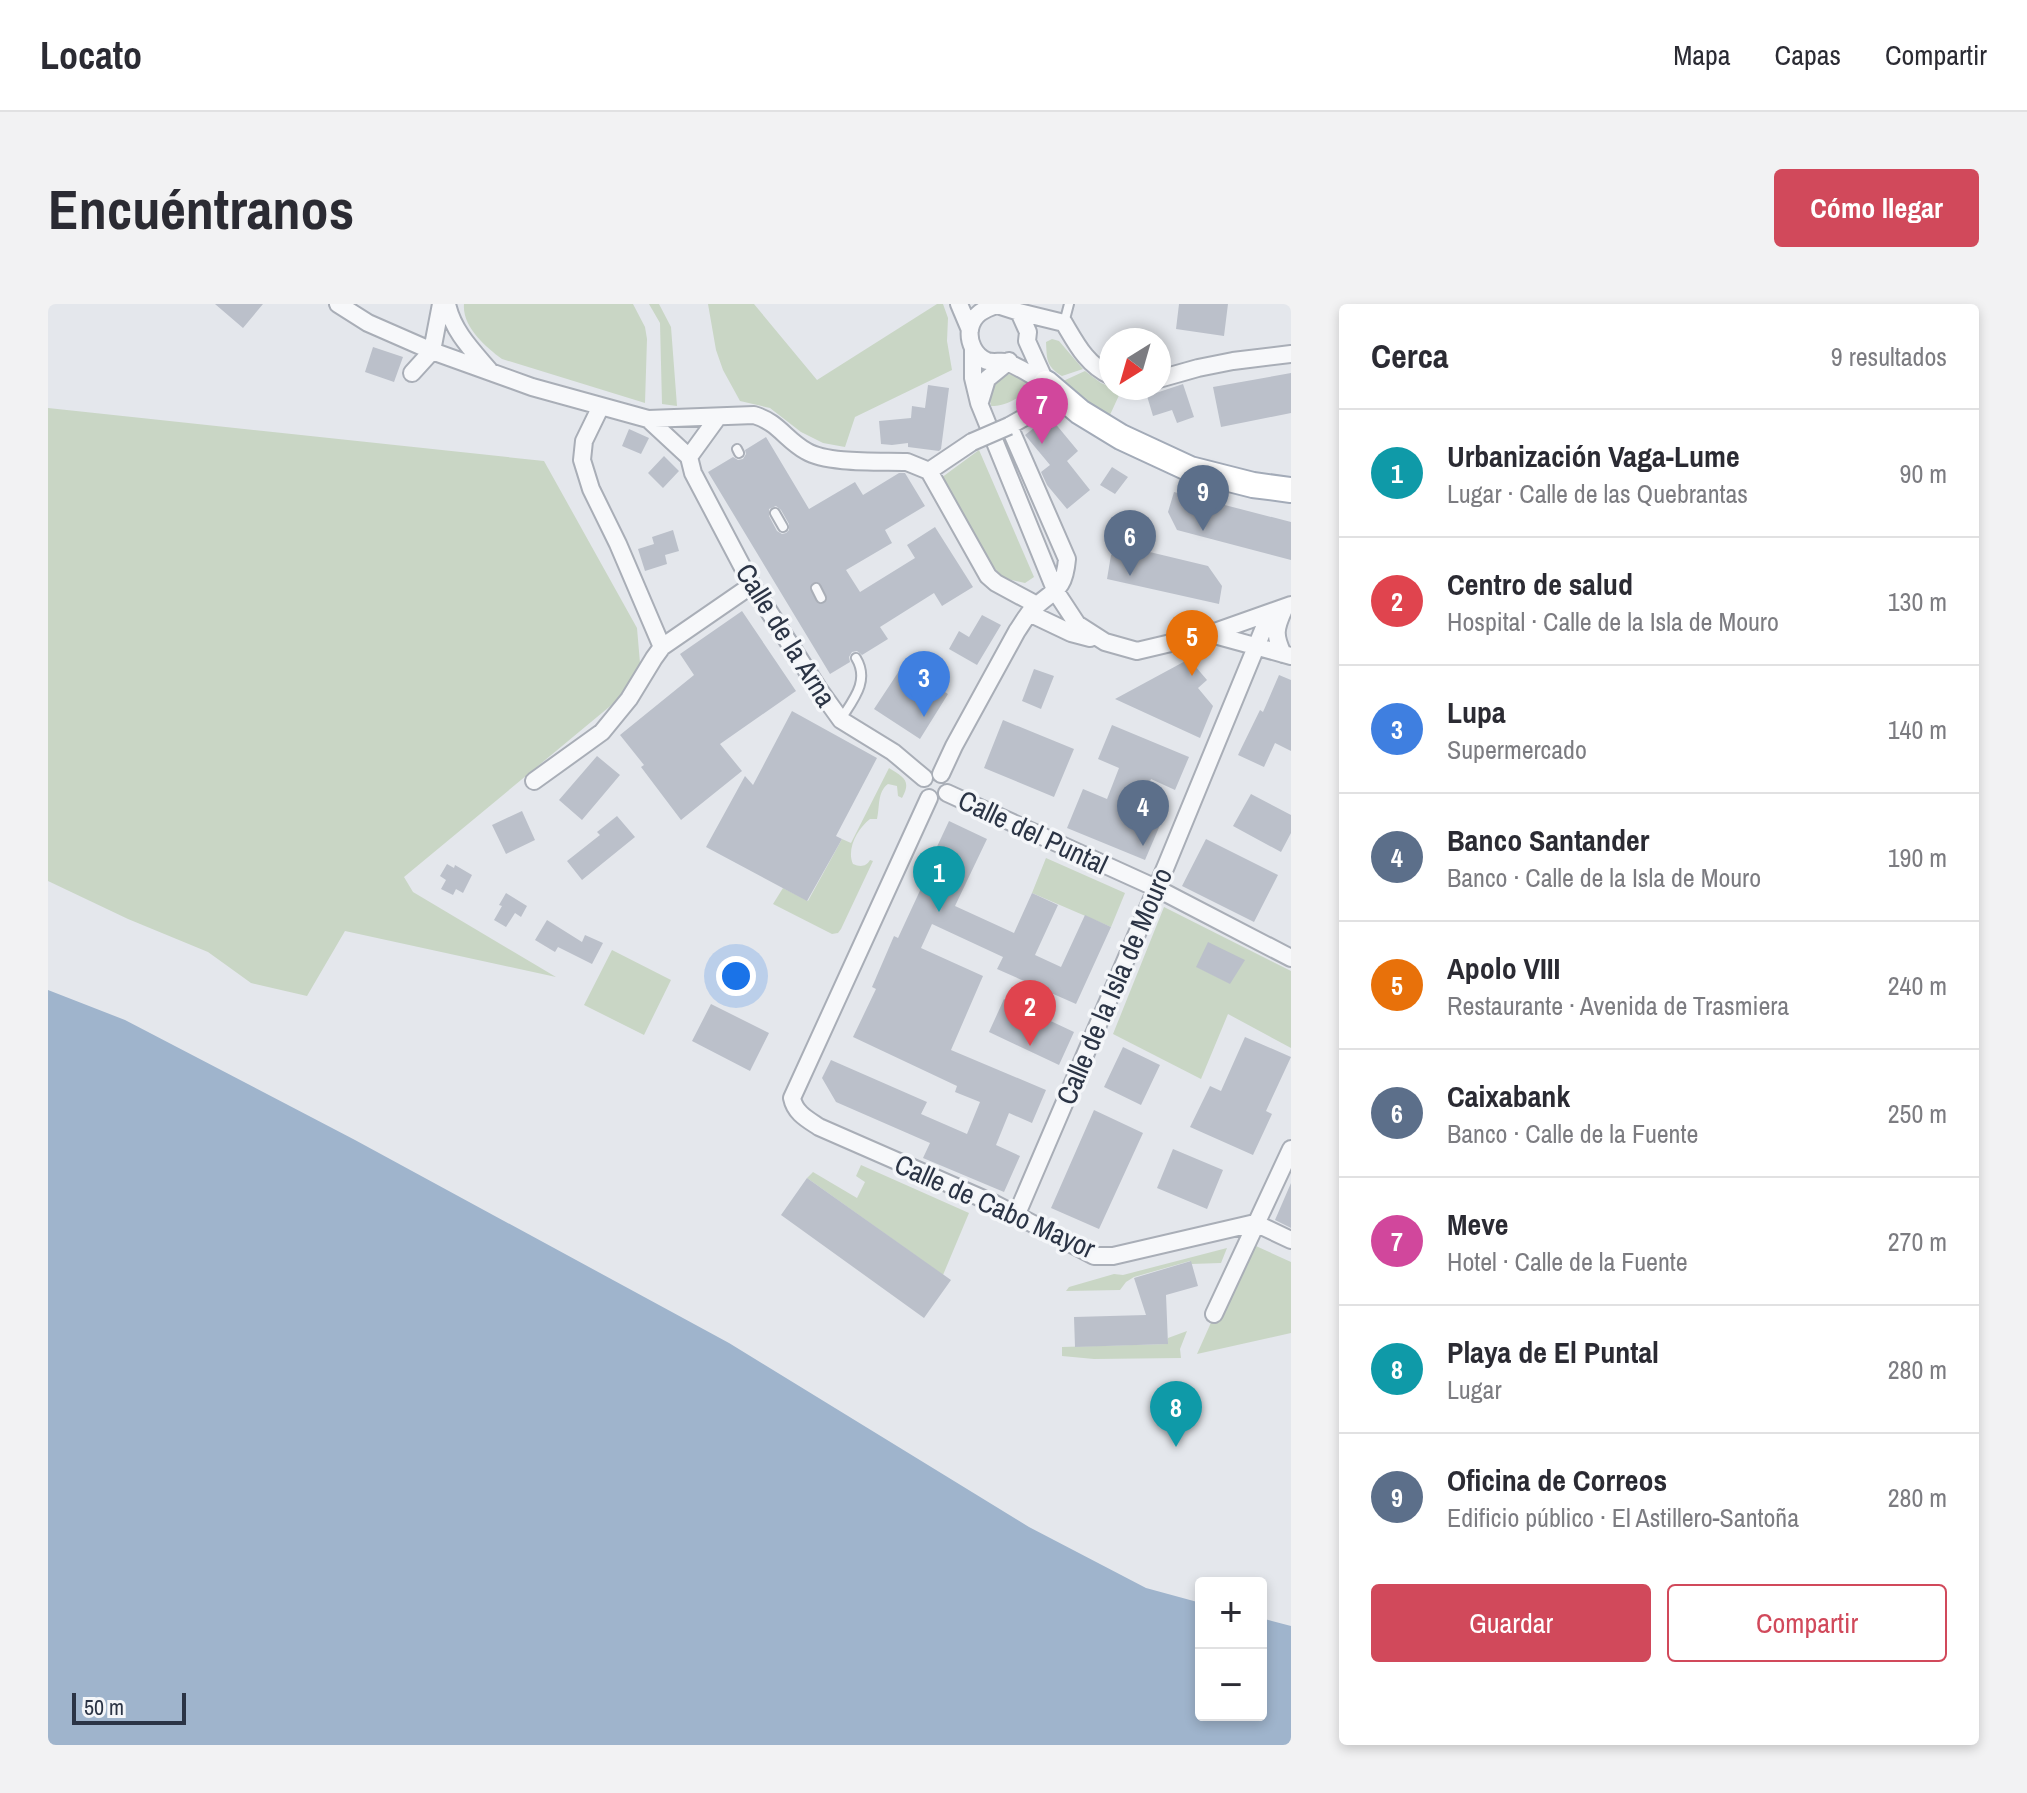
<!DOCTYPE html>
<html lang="es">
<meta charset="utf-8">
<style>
body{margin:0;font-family:"Archivo Narrow",sans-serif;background:#f2f2f3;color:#2b2b33}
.controls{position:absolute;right:24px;bottom:24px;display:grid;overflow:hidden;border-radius:8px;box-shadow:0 4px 12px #0003}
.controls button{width:72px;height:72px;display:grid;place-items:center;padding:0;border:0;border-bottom:2px solid #e1e1e2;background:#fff;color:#2b2b33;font:40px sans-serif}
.compass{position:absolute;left:1051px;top:24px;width:72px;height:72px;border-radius:50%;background:#fff;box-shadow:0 4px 12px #0003;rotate:217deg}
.scale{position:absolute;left:24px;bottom:20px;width:114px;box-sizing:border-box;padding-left:8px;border:4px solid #2b3445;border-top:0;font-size:22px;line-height:28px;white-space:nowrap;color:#2b3445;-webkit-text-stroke:6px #f4f6f9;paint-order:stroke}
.you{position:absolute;left:688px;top:672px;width:28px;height:28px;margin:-20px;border:6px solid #fff;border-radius:50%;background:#1a73e8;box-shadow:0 0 0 12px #1a73e833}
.badge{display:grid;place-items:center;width:52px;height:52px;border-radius:50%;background:#d1495b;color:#fff;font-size:26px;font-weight:700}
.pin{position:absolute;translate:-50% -66px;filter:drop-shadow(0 2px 4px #0008)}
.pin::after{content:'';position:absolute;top:42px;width:28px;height:24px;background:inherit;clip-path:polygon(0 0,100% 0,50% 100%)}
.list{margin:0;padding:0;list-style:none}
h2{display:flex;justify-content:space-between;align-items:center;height:104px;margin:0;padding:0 32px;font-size:34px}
h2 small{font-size:26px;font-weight:400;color:#7c7c81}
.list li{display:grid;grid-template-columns:52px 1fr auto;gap:24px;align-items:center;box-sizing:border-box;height:128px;padding:0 32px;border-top:2px solid #e1e1e2}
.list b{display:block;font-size:30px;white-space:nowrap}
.list p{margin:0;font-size:26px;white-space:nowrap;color:#7c7c81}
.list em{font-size:26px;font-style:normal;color:#7c7c81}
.actions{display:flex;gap:16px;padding:24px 32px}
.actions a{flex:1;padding:18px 0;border:2px solid #d1495b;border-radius:8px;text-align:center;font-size:28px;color:#d1495b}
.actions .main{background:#d1495b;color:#fff}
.map{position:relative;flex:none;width:1243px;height:1441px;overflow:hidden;border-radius:8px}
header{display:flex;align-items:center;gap:48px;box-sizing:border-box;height:112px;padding:0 40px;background:#fff;border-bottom:2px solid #e1e1e2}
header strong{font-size:38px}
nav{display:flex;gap:44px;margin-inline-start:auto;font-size:28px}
.intro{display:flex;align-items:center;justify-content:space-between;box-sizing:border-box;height:192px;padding:0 48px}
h1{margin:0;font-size:56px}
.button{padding:20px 36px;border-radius:8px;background:#d1495b;color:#fff;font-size:28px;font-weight:700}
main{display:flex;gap:48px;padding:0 48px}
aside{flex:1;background:#fff;border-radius:8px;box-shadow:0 4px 12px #0003}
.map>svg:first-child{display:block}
</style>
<header>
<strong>Locato</strong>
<nav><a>Mapa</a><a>Capas</a><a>Compartir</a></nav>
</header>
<div class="intro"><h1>Encuéntranos</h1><a class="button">Cómo llegar</a></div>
<main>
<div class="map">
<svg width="1243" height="1441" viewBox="0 0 1243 1441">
<rect width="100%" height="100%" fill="#e4e7ec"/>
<!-- green -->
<path fill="#c9d6c5" d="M 416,0 L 585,0 L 597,23 L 599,35 L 597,99 L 454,55 C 438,43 414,23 416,0 Z
M 601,0 L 611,0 L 623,23 L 629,102 L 614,100 L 612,19 Z
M 660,0 L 706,0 L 769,76 L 889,0 L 895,0 L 900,14 L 899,37 L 904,66 L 807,113 L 797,143 L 775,139 L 753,128 L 722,104 L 692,97 L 675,66 L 668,46 Z
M 1004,35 L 1011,37 L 1035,65 L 1014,72 C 998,62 999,56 998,38 Z
M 1037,67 L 1053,79 L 1073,87 L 1061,113 L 1013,78 Z
M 961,70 L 974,74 L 984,82 C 973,93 959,102 943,102 C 939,85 945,76 961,70 Z
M 0,104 L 496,157 L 589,324 L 592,359 L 572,394 L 356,573 L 365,588 L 508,673 L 297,627 L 259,692 L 203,679 L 160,648 L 80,615 L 0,577 Z
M 931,146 L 986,273 L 977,279 L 955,274 L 945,262 L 893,174 Z
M 841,464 C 855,473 864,476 854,494 L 850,492 L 849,482 L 840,480 C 829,488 832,503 829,515 L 822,515 C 810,524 798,545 805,560 C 812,563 818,563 822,556 L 825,557 L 793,625 L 790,629 L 784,630 L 725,600 L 735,584 L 760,597 L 794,535 L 803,539 Z
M 998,554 L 1077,589 L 1063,623 L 984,589 Z
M 1116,603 L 1243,667 L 1243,744 L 1180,710 L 1153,775 L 1065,730 Z
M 564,646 L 623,676 L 596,731 L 536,701 Z
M 813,861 L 921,909 L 895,971 L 759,874 L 765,868 L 809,894 L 817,878 L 808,872 Z
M 1199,938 L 1243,958 L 1243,1029 L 1149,1050 Z
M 1179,944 L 1173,959 L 1143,960 L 1142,957 L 1086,973 L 1078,978 L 1072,986 L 1018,987 L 1021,983 L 1066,970 L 1075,971 Z
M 1139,1027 L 1132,1045 L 1133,1054 L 1046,1055 L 1014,1052 L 1014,1043 L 1119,1040 L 1120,1034 Z"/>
<!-- water -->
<path fill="#9fb4cc" d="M 0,686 L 77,716 L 307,836 L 681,1039 L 981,1223 L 1098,1284 L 1153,1299 L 1153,1411 L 1213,1411 L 1213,1314 L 1243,1322 L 1243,1441 L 0,1441 Z"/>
<!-- building -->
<path fill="#bbc0ca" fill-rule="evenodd" d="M 167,0 L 215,0 L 195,24 Z
M 1131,0 L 1180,0 L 1176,32 L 1128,25 Z
M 325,43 L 355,53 L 346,78 L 317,68 Z
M 1243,69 L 1243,109 L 1173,123 L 1165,83 Z
M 1135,80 L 1146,113 L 1129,119 L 1124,106 L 1105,112 L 1099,92 Z
M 880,81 L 901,84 L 893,145 L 891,147 L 860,143 L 860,139 L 844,141 L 833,140 L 831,117 L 863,114 L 864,102 L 877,104 Z
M 1001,112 L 1030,147 L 1019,157 L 1042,186 L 1019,205 L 999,181 L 993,168 L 1002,161 L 977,131 Z
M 581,125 L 601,134 L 593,150 L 574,142 Z
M 718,133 L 761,205 L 807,178 L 815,191 L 851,169 L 857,169 L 877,202 L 837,226 L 844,239 L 798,266 L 812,288 L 867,254 L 859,241 L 887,223 L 925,283 L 894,302 L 886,289 L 832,323 L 840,335 L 814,351 L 809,347 L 804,348 L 801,353 L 802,358 L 782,370 L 660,168 L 685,153 L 690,156 L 695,155 L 698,150 L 697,146 ZM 728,202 L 733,206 L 741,220 L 741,226 L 738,229 L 734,230 L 729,227 L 721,212 L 721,205 Z
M 616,152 L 631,167 L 615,184 L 600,169 Z
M 1064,163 L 1080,173 L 1067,190 L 1052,181 Z
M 1126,188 L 1243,218 L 1243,256 L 1129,226 L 1120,208 Z
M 625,226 L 631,247 L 617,251 L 619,260 L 597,267 L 590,245 L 606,240 L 604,233 Z
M 1085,244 L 1160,262 L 1174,282 L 1171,300 L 1059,275 L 1063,251 Z
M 694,307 L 748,387 L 672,440 L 694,467 L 633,516 L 593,463 L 596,461 L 572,431 L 646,371 L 632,350 Z
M 934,311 L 953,321 L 929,361 L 901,345 L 911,327 L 921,333 Z
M 1141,355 L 1159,376 L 1150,384 L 1165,402 L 1152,434 L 1067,395 Z
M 855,361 L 900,390 L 872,435 L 826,405 Z
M 986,365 L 1006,372 L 993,405 L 974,397 Z
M 1231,371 L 1243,376 L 1243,447 L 1227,439 L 1216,463 L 1190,451 L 1212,406 L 1215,408 Z
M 744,407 L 829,454 L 788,532 L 794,535 L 759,597 L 658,543 L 697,472 L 705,481 Z
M 955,416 L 1026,445 L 1006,493 L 936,464 Z
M 1064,421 L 1141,453 L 1127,486 L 1103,475 L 1091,504 L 1115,514 L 1097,556 L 1019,524 L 1035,485 L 1059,495 L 1071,464 L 1050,455 Z
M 549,452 L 572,471 L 534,516 L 511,496 Z
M 1203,490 L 1243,511 L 1243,529 L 1233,548 L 1185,522 Z
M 474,507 L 487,536 L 458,550 L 444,521 Z
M 569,512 L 587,533 L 534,576 L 519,557 L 552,531 L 549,528 Z
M 901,517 L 939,535 L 907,602 L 966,629 L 984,589 L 1010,601 L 987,651 L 1013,663 L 1037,611 L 1063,623 L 1028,700 L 949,665 L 955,653 L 884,620 L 873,644 L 935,672 L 903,746 L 998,786 L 984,819 L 961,809 L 948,841 L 972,852 L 956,888 L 875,854 L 882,839 L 788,798 L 774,774 L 783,756 L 879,798 L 873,810 L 919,830 L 932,798 L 907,788 L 909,782 L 805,733 L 828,685 L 824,683 L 846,632 L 850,634 L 882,565 L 879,564 Z
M 1158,535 L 1230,571 L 1206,618 L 1134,582 Z
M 399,560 L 406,564 L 407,561 L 424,571 L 415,589 L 408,585 L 405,591 L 393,585 L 398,576 L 392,572 Z
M 458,589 L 479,602 L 473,613 L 467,609 L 458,623 L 446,616 L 454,602 L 451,601 Z
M 499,616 L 534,638 L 537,631 L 555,639 L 544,660 L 510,643 L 507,648 L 487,636 Z
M 1160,638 L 1197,656 L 1182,680 L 1148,663 Z
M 956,695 L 1026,728 L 1011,761 L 941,728 Z
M 663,700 L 721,729 L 702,767 L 644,737 Z
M 1197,733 L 1243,753 L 1218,807 L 1224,810 L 1205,851 L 1142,823 L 1162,782 L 1173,787 Z
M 1075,743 L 1112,761 L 1093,801 L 1056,783 Z
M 1046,806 L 1095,829 L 1051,925 L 1003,904 Z
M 1125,845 L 1175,866 L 1159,905 L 1109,884 Z
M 759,874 L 903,976 L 876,1014 L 733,911 Z
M 1243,879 L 1243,924 L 1227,916 Z
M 1143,957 L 1150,982 L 1118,991 L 1120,1040 L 1027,1043 L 1026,1013 L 1098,1011 L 1086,974 Z"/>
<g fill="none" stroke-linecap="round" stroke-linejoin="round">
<defs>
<path id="lane" d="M 1016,19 L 1021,0
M 689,145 L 691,149
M 727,209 L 735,223
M 768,284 L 773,294
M 793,415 C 805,396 822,377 808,354"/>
<path id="street" d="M 290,0 L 320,19 L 384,47 L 484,83 L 600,115 L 641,153 L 645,169 L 704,281 L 770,384 L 793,416 L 845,448 L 876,474
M 399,0 C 405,27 423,45 441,66
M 911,0 L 922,26
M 946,0 L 971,8 L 980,28 L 979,37 L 998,79
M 949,1 C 936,5 925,10 922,25 C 920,37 926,52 939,57 C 945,59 952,57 958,58 C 971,62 985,73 998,79
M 971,8 L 1016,19
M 1016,19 C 1029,41 1039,61 1063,72
M 925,44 L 925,74 L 931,99 L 1008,288 L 1029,320 L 1057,338 L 1089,347 L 1161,330 L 1243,301
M 364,69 L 384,47 L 393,0
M 1111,75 L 1150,64 L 1185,57 L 1243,50
M 932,98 L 939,75 L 961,57
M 553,102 L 536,137 L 534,156 L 543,185 L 570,240 L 614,343
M 600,115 L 706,111 C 730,118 738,136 758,147 C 779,160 833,157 859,158 L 881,167 L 940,272 L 948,279 L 989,301
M 641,153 L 670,113
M 881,167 L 924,138
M 981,309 L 1023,329 L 1042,334
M 1163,330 L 1243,352
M 1235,350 C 1226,331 1227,325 1236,305
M 893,470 L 906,442 L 969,327 C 974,320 978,312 984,306 C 1005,285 1016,289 1019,255 L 961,122 L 986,108
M 486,477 L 554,428 L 581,395 L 606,354 L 614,343 L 704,281
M 899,489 L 1108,584 L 1243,654
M 881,494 L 744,794 C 747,809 759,815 771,823 L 947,900 L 1046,952 L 1065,952 L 1207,919 L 1243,936
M 968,912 L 1118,562 L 1222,309
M 1166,1010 L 1243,845"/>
<path id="primary" d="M 998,79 L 1032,108 L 1073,133 L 1142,165 L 1205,181 L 1243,186"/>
</defs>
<!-- lane casing -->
<use href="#lane" stroke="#a9aeb7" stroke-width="12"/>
<!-- street casing -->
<use href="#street" stroke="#a9aeb7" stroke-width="20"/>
<!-- primary casing -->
<use href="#primary" stroke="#a3abb8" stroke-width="28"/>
<!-- lane -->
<use href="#lane" stroke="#f7f8fa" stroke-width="8"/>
<!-- street -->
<use href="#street" stroke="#f7f8fa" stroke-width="16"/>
<!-- primary -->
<use href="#primary" stroke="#fff" stroke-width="24"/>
<defs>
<path id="street-bridge" d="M 924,138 L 961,122"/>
</defs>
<!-- street-bridge casing -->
<use href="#street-bridge" stroke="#a9aeb7" stroke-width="20" stroke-linecap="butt"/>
<!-- street-bridge -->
<use href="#street-bridge" stroke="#f7f8fa" stroke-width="16"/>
</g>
<g text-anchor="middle" stroke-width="7" stroke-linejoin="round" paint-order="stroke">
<!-- street labels -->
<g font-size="28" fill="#2b3445" stroke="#f4f6f9">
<text transform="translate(738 331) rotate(58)" y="10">Calle de la Arna</text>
<text transform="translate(985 528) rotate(25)" y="10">Calle del Puntal</text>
<text transform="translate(1066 682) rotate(-67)" y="10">Calle de la Isla de Mouro</text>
<text transform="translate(947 902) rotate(24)" y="10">Calle de Cabo Mayor</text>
</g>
</g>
</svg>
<div class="controls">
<button>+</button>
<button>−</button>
</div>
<svg class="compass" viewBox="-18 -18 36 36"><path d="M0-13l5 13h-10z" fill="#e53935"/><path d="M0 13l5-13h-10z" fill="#7c7c81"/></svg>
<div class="scale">50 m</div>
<div class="you"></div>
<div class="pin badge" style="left:891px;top:608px;background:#0f9aa8">1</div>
<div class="pin badge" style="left:982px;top:742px;background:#e0444e">2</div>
<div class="pin badge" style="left:876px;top:413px;background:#3f7fe0">3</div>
<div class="pin badge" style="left:1095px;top:542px;background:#5c6f8a">4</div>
<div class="pin badge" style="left:1144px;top:372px;background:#e8710a">5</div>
<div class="pin badge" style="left:1082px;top:272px;background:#5c6f8a">6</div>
<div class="pin badge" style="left:994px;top:140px;background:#d1479c">7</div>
<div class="pin badge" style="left:1128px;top:1143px;background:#0f9aa8">8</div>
<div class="pin badge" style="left:1155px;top:227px;background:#5c6f8a">9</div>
</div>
<aside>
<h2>Cerca<small>9 resultados</small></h2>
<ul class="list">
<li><span class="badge" style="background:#0f9aa8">1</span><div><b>Urbanización Vaga-Lume</b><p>Lugar · Calle de las Quebrantas</p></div><em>90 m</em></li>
<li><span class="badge" style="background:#e0444e">2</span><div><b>Centro de salud</b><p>Hospital · Calle de la Isla de Mouro</p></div><em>130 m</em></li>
<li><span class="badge" style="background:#3f7fe0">3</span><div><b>Lupa</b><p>Supermercado</p></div><em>140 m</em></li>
<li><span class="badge" style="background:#5c6f8a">4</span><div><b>Banco Santander</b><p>Banco · Calle de la Isla de Mouro</p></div><em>190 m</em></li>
<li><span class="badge" style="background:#e8710a">5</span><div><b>Apolo VIII</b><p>Restaurante · Avenida de Trasmiera</p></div><em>240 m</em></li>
<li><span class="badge" style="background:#5c6f8a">6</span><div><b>Caixabank</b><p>Banco · Calle de la Fuente</p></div><em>250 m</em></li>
<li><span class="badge" style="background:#d1479c">7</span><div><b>Meve</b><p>Hotel · Calle de la Fuente</p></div><em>270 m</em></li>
<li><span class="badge" style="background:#0f9aa8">8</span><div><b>Playa de El Puntal</b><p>Lugar</p></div><em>280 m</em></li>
<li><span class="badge" style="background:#5c6f8a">9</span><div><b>Oficina de Correos</b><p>Edificio público · El Astillero-Santoña</p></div><em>280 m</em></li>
</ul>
<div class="actions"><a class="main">Guardar</a><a>Compartir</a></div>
</aside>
</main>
